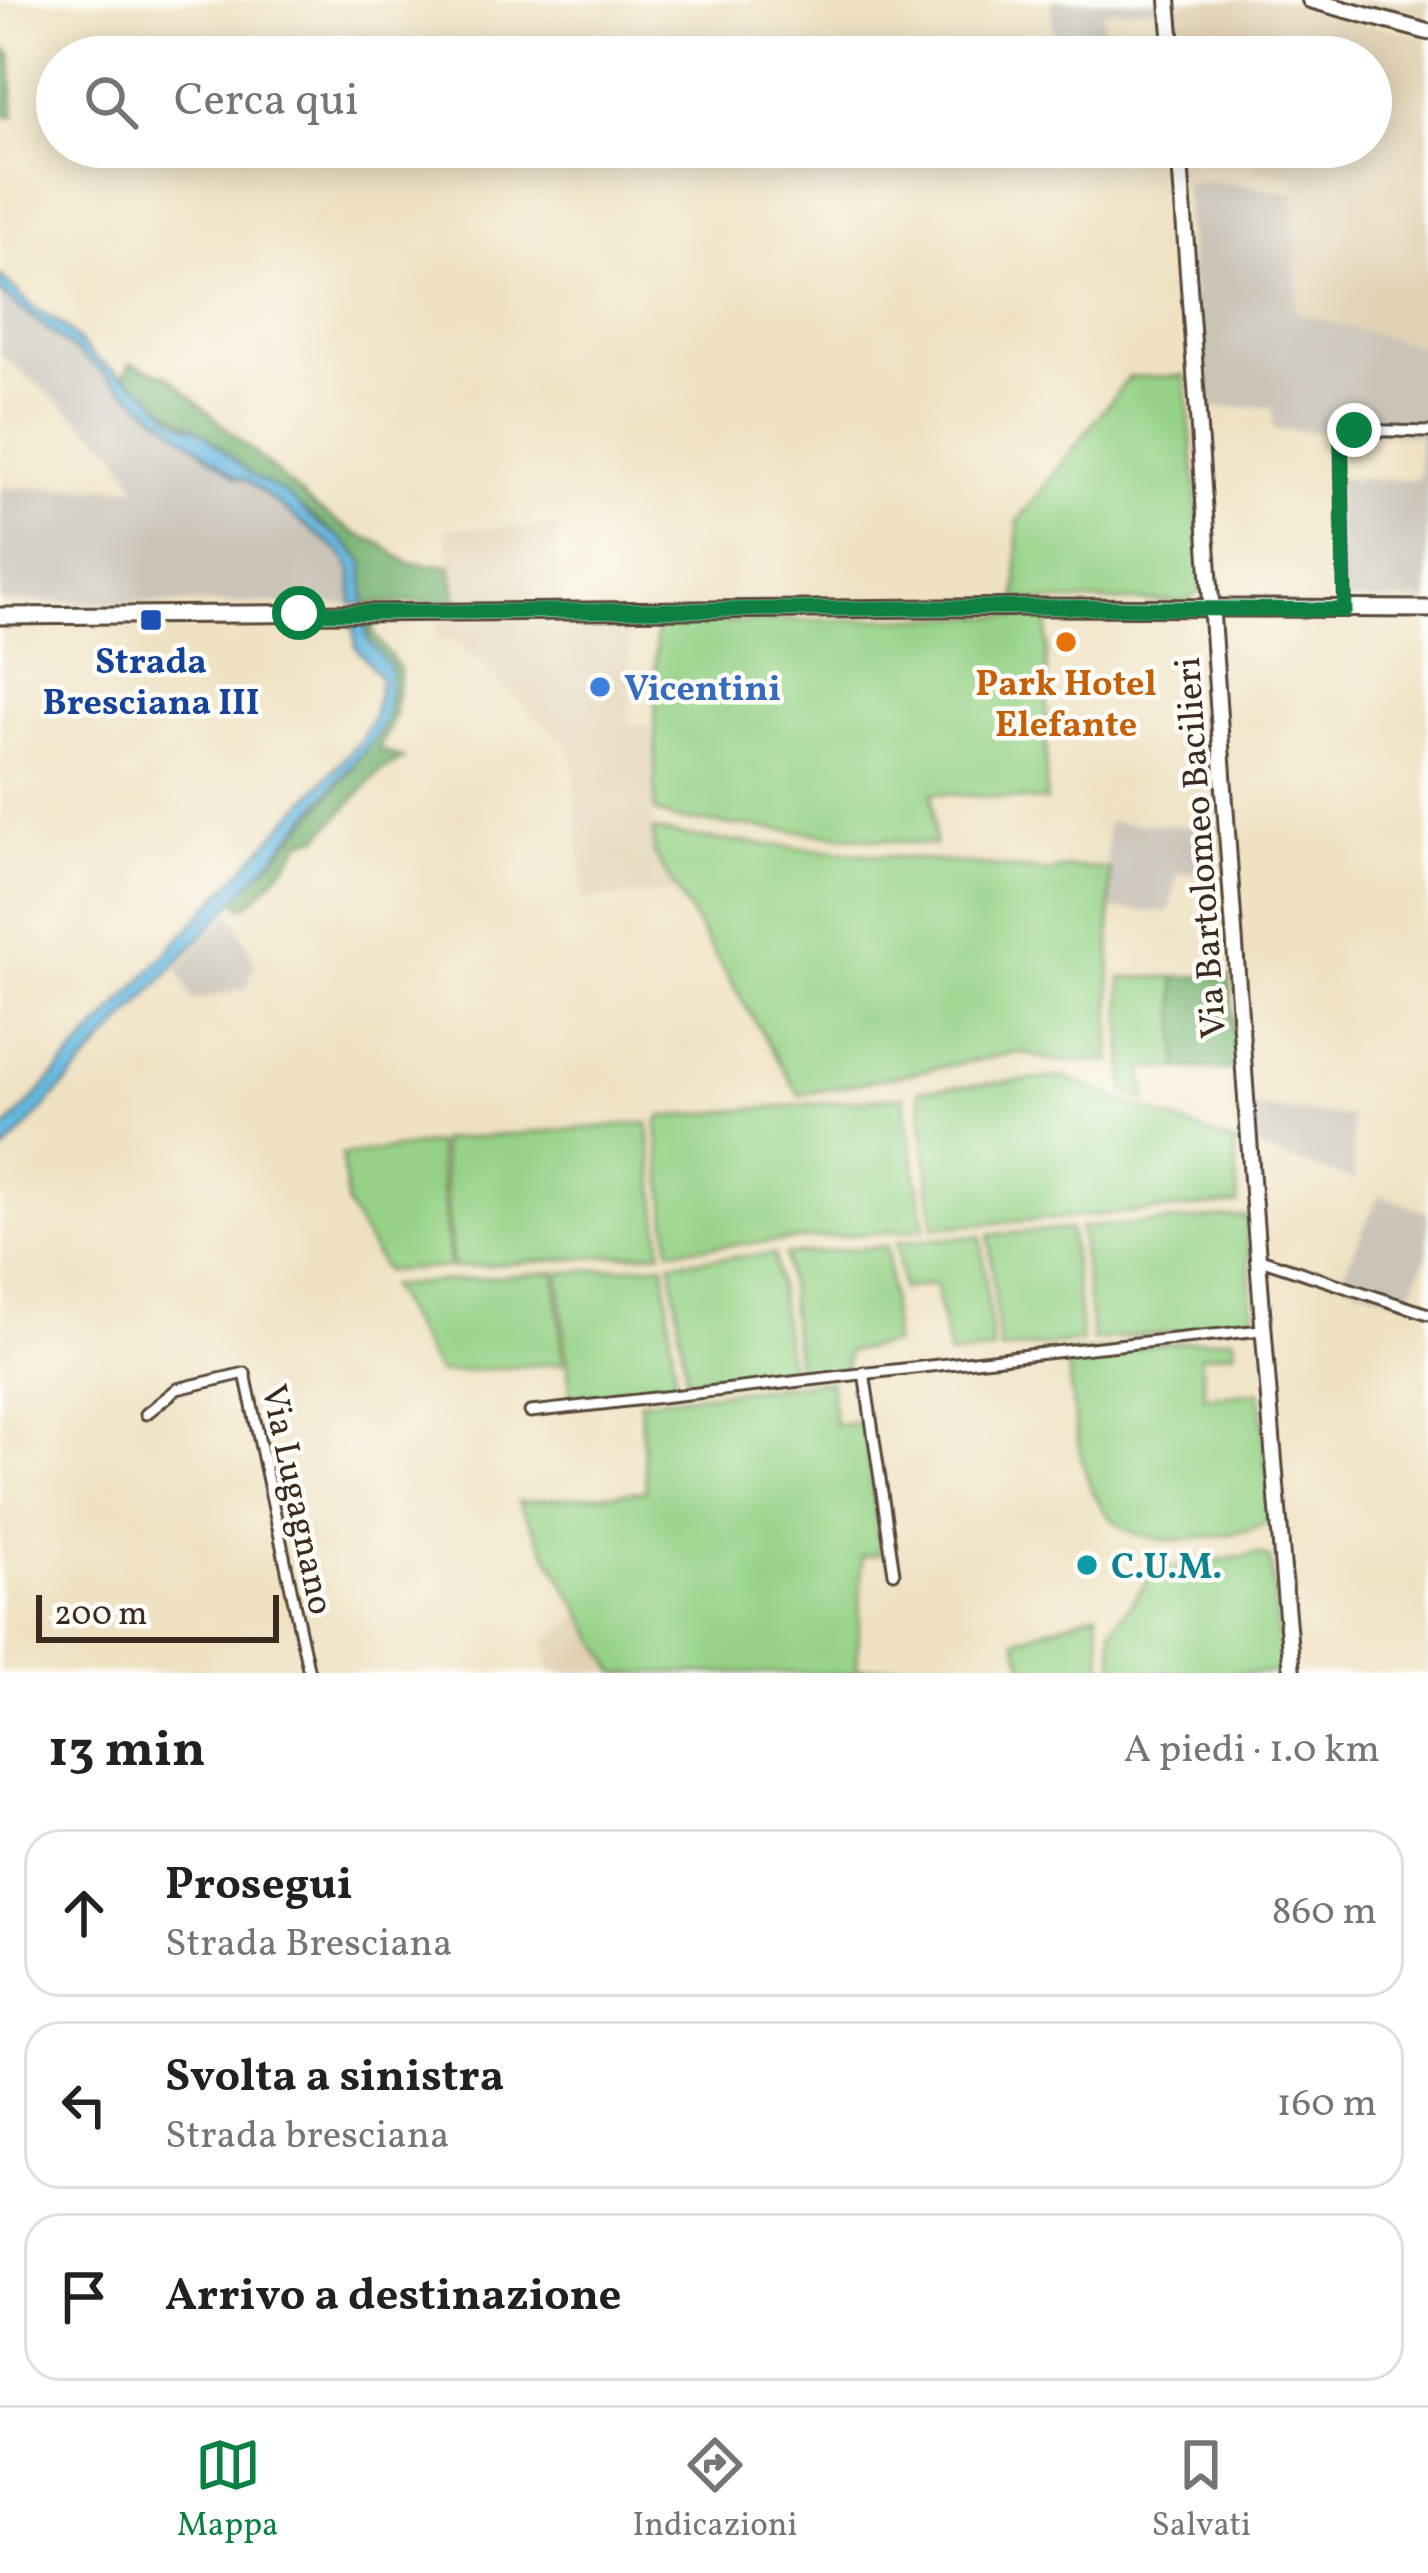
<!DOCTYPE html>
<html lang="it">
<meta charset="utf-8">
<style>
body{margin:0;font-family:Vollkorn,serif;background:#f2f2f2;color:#202124}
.scale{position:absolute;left:36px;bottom:30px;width:243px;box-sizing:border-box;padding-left:12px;border:6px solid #3b2a1e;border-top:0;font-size:33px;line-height:42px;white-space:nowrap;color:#3b2a1e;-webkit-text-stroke:9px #fdfcf7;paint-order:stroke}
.stop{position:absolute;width:36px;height:36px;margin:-27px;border:9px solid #0b8043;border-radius:50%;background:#fff}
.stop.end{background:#0b8043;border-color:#fff;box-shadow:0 3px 12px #0008}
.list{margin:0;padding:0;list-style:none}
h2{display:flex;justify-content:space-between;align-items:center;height:156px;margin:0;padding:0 48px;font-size:51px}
h2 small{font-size:39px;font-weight:400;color:#757577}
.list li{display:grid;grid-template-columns:78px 1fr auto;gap:36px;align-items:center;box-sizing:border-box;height:168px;margin:0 24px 24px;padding:0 24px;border:3px solid #e0e0e0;border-radius:36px}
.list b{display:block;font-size:45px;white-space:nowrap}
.list p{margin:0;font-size:39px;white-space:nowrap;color:#757577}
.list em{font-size:39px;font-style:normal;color:#757577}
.icon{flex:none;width:66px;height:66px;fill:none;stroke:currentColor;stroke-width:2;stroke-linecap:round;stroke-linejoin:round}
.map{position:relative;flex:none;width:1428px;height:1673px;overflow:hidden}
.search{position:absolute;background:#fff;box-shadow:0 6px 30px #0003;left:36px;right:36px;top:36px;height:132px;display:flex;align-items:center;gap:30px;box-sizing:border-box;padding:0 42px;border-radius:66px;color:#757577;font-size:45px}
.sheet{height:732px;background:#fff}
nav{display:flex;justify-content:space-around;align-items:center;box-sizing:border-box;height:168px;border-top:3px solid #e0e0e0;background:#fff;font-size:33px;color:#757577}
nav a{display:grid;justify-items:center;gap:6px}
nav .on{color:#0b8043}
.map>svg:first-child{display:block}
</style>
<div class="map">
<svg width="1428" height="1673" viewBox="0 0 1428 1673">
<rect width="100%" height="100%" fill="#fdfcf7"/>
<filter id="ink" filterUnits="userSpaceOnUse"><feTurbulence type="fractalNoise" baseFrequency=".00833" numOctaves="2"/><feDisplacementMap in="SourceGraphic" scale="24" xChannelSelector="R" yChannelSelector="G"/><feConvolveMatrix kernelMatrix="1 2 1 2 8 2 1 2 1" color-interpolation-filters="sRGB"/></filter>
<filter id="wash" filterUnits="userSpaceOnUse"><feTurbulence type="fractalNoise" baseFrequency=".004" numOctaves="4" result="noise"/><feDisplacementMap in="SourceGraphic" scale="48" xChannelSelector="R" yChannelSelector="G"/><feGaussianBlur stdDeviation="2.7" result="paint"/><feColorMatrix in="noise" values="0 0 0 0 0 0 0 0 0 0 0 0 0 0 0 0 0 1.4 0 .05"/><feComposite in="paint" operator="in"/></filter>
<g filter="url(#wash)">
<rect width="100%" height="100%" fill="#efe2c3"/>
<!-- built -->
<path fill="#e1d2b4" d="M 1176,0 L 1281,0 L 1428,39 L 1428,347 L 1293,315 L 1294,176 L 1254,169 L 1256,153 L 1184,148 L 1371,147 L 1371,57 L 1179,57 Z
M 1348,0 L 1428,0 L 1428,25 L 1380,12 Z
M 558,527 L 559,601 L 457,601 L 445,528 Z
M 629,619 L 630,725 L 652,726 L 653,855 L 676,893 L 583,900 L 573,751 L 453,639 L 437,639 L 437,621 Z
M 580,1615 L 615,1673 L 551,1673 L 545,1642 Z"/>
<!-- industrial -->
<path fill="#c9c3b8" d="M 1051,0 L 1161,0 L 1162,8 L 1103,11 L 1107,57 L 1056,57 Z
M 1212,181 L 1294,193 L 1296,313 L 1428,348 L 1428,601 L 1339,601 L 1337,479 L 1419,479 L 1419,435 L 1273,430 L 1272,407 L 1201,408 L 1184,183 Z
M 0,292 L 237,477 L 244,479 L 341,553 L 352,570 L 352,604 L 0,602 L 0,488 L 138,487 L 114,449 L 0,353 Z
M 1107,822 L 1219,827 L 1222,874 L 1178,873 L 1170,913 L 1107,909 Z
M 232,911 L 254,963 L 247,989 L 192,1000 L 178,970 Z
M 1254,1107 L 1351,1117 L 1354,1180 L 1257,1149 Z
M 1379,1194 L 1428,1213 L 1428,1254 L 1405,1303 L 1340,1281 Z"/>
<!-- green -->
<path fill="#95d286" stroke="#687e52" stroke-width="3" d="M 1185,376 L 1205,581 L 1202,591 L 1184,601 L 1017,601 L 1018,521 L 1129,377 Z
M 1047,616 L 1046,801 L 932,793 L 935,845 L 674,819 L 655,812 L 656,634 L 661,623 Z
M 654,830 L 699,838 L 1051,872 L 1069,867 L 1110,870 L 1111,1061 L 1052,1061 L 1027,1053 L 1014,1053 L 799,1095 L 654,853 Z
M 1175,977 L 1179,1069 L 1142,1068 L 1147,1101 L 1125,1093 L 1121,978 Z
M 1063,1077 L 1235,1144 L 1238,1204 L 934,1228 L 919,1090 Z
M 904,1096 L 925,1229 L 670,1250 L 657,1125 L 661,1117 Z
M 648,1123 L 662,1252 L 453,1268 L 441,1140 Z
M 437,1143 L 450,1267 L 385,1271 L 347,1205 L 342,1155 Z
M 1246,1216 L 1254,1322 L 1093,1341 L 1080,1228 Z
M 1070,1229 L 1082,1342 L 1000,1350 L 989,1235 Z
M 981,1236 L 993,1351 L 949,1356 L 935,1284 L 902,1289 L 897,1242 Z
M 887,1246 L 894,1343 L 847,1352 L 846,1369 L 798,1376 L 785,1255 Z
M 774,1254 L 790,1374 L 687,1385 L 671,1262 Z
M 664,1264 L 676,1388 L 571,1399 L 559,1273 Z
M 555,1272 L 564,1363 L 438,1373 L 389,1286 Z
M 1233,1337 L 1236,1351 L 1200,1356 L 1205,1397 L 1260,1392 L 1271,1520 C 1246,1535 1218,1535 1190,1539 C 1073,1553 1080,1438 1066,1354 Z
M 830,1381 L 835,1425 L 865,1422 L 880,1554 L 862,1556 L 857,1669 L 903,1665 L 902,1673 L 616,1673 L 518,1502 L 646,1491 L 640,1401 Z
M 1258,1554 L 1271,1559 L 1281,1673 L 1115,1673 L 1112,1629 L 1155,1571 Z
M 1097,1612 L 1104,1673 L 1026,1673 L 1016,1640 Z"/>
<!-- forest -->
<path fill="#78b473" stroke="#5a6f48" stroke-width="3" d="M 0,46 L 11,54 L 14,116 L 0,115 Z
M 131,363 L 168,376 L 316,508 L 358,535 L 378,542 L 408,563 L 451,566 L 457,601 L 365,604 L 364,562 L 356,552 C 326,524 292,501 257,479 C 237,465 221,444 199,430 C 175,414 144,398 124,375 Z
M 366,621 L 372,621 L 374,635 L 400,669 L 394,717 L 379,749 L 403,759 L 379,773 L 319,837 L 301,841 C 295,857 256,902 242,907 L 234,899 C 267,869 387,740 390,700 C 392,674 366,648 366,621 Z
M 1230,976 L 1237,1070 L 1179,1069 L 1175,977 Z"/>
<!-- water -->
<path fill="#63b7df" stroke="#4f707e" stroke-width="3" d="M 0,275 L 33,307 L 63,325 L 95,358 L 149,393 L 176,420 L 201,431 L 253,476 L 286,494 L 318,524 L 341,538 L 364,562 L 365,604 L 352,604 L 352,570 L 341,553 L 245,479 L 237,478 L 0,292 Z
M 352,621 L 366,621 L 366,637 L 391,669 L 387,716 L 374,740 L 250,884 L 0,1156 L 0,1135 L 360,741 L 373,717 L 381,679 L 356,647 Z"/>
</g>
<g filter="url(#ink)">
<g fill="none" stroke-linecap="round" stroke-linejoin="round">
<defs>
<path id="street" d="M 1345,610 L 1341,436 L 1355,430 L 1428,432
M 1257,1258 L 1428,1314
M 864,1372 L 894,1573
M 530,1412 C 774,1385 1018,1354 1262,1330
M 146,1414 L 177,1389 L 245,1373 L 309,1673"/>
<path id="secondary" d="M 1168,0 L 1173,57
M 1310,0 L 1428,32
M 1179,147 C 1216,656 1247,1165 1292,1673"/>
<path id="primary" d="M 0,616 L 1046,607 L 1428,609"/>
</defs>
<!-- street casing -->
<use href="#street" stroke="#564637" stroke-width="15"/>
<!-- secondary casing -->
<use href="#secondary" stroke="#564637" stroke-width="20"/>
<!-- primary casing -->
<use href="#primary" stroke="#564637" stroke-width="21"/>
<!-- street -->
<use href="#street" stroke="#fff" stroke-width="9"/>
<!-- secondary -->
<use href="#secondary" stroke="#fff" stroke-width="14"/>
<!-- primary -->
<use href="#primary" stroke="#fff" stroke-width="15"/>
</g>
</g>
<g fill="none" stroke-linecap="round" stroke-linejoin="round" filter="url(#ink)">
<!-- route -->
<path stroke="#0b8043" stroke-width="15" d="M 299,613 L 1046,607 L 1345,610 L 1341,436 L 1354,430"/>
</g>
<!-- markers -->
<rect fill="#1a4fb4" stroke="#fdfcf7" stroke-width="4.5" x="139" y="608" width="24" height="24" rx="6"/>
<circle fill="#e8710a" stroke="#fdfcf7" stroke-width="4.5" cx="1066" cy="642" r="12"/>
<circle fill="#3f7fe0" stroke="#fdfcf7" stroke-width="4.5" cx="600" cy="687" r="12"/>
<circle fill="#0f9aa8" stroke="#fdfcf7" stroke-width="4.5" cx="1087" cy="1565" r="12"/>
<g text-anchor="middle" stroke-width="9" stroke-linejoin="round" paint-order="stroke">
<!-- transit labels -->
<g font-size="36" font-weight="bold" fill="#164399" stroke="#fdfcf7">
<text x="151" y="673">Strada<tspan x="151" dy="41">Bresciana III</tspan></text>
</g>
<!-- food labels -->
<g font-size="36" font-weight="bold" fill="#c56008" stroke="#fdfcf7">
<text x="1066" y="695">Park Hotel<tspan x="1066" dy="41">Elefante</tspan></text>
</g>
<!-- shop labels -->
<g font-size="36" font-weight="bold" fill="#366cbe" stroke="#fdfcf7" text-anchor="start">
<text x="624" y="700">Vicentini</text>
</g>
<!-- street labels -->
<g font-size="36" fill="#3b2a1e" stroke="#fdfcf7">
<text transform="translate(1199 848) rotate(-94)" y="13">Via Bartolomeo Bacilieri</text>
<text transform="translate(299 1499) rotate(78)" y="13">Via Lugagnano</text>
</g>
<!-- culture labels -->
<g font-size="36" font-weight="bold" fill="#0d838f" stroke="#fdfcf7" text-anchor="start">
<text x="1111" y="1578">C.U.M.</text>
</g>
</g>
</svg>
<div class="scale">200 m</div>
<div class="stop" style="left:299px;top:613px"></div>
<div class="stop end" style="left:1354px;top:430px"></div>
<div class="search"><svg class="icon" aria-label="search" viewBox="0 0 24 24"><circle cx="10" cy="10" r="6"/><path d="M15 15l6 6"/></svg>Cerca qui</div>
</div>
<section class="sheet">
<h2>13 min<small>A piedi · 1.0 km</small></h2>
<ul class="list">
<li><svg class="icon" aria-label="ahead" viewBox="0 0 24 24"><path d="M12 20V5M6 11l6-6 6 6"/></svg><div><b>Prosegui</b><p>Strada Bresciana</p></div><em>860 m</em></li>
<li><svg class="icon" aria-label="left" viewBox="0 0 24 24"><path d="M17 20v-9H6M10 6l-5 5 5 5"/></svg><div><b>Svolta a sinistra</b><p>Strada bresciana</p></div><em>160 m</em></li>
<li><svg class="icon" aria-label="arrive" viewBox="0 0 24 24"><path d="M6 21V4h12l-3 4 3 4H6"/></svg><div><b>Arrivo a destinazione</b></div></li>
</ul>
</section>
<nav>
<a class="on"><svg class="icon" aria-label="map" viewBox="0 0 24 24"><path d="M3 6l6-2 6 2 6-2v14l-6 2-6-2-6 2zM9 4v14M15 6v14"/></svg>Mappa</a>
<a><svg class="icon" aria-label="directions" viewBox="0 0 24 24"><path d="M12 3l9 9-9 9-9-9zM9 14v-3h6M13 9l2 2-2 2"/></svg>Indicazioni</a>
<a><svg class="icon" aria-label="saved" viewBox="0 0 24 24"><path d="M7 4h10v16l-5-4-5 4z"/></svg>Salvati</a>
</nav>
